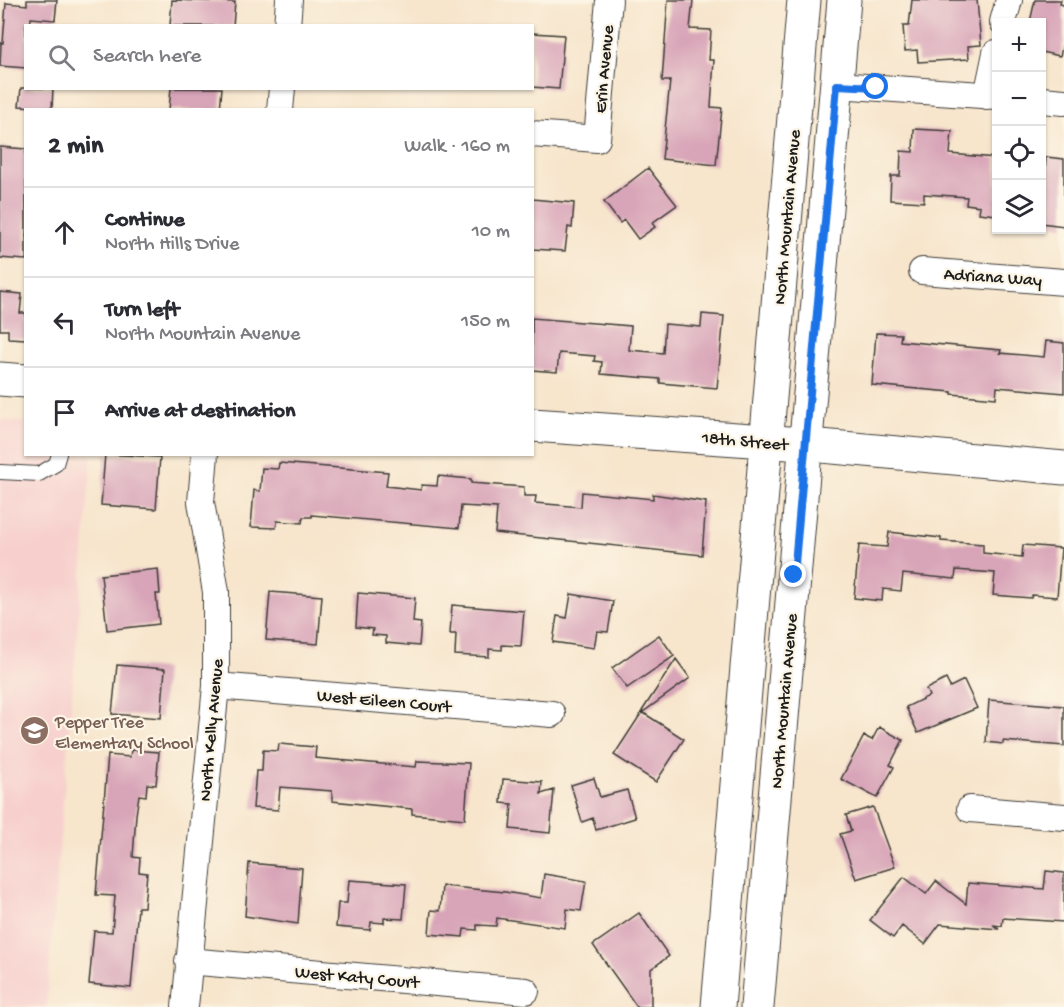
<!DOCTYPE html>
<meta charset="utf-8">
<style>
body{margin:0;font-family:"Gochi Hand",sans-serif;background:#f2f2f3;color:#2b2b33}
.controls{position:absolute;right:18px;top:18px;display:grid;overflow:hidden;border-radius:0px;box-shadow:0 2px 4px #0004}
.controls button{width:54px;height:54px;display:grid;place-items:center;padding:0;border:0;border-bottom:2px solid #e1e1e2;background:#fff;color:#2b2b33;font:30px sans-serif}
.stop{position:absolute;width:18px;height:18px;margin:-14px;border:4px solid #1a73e8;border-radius:50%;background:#fff}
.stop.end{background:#1a73e8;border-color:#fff;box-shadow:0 2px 6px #0008}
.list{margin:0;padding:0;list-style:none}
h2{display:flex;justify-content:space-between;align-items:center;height:78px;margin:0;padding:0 24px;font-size:26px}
h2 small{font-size:20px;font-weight:400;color:#7c7c81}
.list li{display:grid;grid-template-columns:39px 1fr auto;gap:18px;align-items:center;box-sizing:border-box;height:90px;padding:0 24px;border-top:2px solid #e1e1e2}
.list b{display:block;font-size:22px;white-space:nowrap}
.list p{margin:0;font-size:20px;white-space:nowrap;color:#7c7c81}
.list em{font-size:20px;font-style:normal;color:#7c7c81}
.icon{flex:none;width:33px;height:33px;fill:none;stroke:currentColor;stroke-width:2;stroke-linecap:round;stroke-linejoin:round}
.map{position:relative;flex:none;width:1064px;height:1007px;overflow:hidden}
.search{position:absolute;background:#fff;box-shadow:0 2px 4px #0004;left:24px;top:24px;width:510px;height:66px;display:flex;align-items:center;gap:15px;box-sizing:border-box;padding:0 21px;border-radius:0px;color:#7c7c81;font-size:22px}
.panel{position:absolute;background:#fff;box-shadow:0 2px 4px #0004;left:24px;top:108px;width:510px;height:348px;border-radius:0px}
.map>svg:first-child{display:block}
</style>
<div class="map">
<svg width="1064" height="1007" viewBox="0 0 1064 1007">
<rect width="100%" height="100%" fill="#fcf5e5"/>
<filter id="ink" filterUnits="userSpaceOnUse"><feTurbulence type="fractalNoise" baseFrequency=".0167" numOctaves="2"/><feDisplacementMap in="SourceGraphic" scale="12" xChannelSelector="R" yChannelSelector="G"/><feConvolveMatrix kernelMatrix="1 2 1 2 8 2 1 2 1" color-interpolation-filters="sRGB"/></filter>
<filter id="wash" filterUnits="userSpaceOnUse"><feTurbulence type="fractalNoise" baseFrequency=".008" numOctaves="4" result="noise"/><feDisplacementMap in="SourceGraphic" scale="24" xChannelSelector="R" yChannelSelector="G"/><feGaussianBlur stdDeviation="1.35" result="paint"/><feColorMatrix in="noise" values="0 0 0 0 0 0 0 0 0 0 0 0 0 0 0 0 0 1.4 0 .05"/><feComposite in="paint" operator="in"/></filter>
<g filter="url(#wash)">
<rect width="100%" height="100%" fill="#f7e5cc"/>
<!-- built -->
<path fill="#f7d0cd" d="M 0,420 L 25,422 L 26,454 L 92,455 L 46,1007 L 0,1007 Z"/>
<g id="blocks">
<!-- building -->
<path fill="#d8a4b8" d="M 27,0 L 57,0 L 55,20 L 31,18 L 30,26 L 26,26 L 26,68 L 0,66 L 1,43 L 3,43 L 6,3 L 27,5 Z
M 172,0 L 235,2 L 233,26 L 170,26 Z
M 668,0 L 693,0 L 690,29 L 711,30 L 709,60 L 714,60 L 711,107 L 722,108 L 716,165 L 662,159 L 670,81 L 662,81 Z
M 912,0 L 977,0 L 981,45 L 968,46 L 969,59 L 918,62 L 917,50 L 905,51 L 903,26 L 909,26 Z
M 1035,0 L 1061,0 L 1060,4 L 1064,5 L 1064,40 L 1060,56 L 1041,52 L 1041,22 L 1030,22 Z
M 532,33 L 564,35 L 559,89 L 532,87 Z
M 21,88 L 53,88 L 52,108 L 19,106 Z
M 171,88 L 222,88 L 220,110 L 169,110 Z
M 914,129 L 952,131 L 950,154 L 996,158 L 996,215 L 979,213 L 980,206 L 966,204 L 967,197 L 924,194 L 924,202 L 890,200 L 891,176 L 900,176 L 901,151 L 913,152 Z
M 0,147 L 26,149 L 26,260 L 0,258 Z
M 1046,157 L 1064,159 L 1064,226 L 1041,223 Z
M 648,168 L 677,205 L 652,223 L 655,227 L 638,239 L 624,220 L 620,223 L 604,202 Z
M 532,199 L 574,203 L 572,228 L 568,227 L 565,251 L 532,249 Z
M 0,292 L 22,294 L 20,313 L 26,313 L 26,339 L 8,338 L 8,330 L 0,330 Z
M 702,314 L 724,316 L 717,388 L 660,383 L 660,379 L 601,374 L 602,362 L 594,361 L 595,356 L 559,353 L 557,372 L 532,370 L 532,318 L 631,326 L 629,350 L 663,353 L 665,324 L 701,327 Z
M 876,333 L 901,334 L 900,341 L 1001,350 L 1000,353 L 1044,357 L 1046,341 L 1064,343 L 1064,393 L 997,387 L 996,398 L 952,394 L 952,392 L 872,385 Z
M 105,454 L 160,457 L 156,509 L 101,505 Z
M 279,463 L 388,472 L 386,486 L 421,490 L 422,485 L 437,486 L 438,476 L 471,479 L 471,483 L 524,487 L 524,496 L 536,496 L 535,503 L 581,507 L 582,492 L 653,499 L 653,494 L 706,502 L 702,555 L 495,533 L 497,508 L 461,506 L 459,528 L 312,515 L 312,517 L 303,517 L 302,523 L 277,521 L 276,528 L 251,527 L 254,490 L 260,491 L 262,468 L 278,469 Z
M 889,532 L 941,538 L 941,541 L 983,544 L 983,553 L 1022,557 L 1023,545 L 1061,548 L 1057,597 L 1032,595 L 1031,598 L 993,595 L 995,573 L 956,570 L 955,579 L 903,574 L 901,591 L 883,589 L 882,601 L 854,598 L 859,545 L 887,547 Z
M 158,569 L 160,594 L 156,594 L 159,624 L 107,630 L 101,575 Z
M 270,592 L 322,596 L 318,644 L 266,640 Z
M 358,593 L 415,598 L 413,622 L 421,623 L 419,646 L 386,643 L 386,636 L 372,635 L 373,629 L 356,627 Z
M 571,594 L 613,601 L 608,632 L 597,631 L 594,648 L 553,642 L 557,616 L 567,618 Z
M 452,605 L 524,611 L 521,646 L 502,645 L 502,650 L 489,649 L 489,657 L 455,655 L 456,634 L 450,634 Z
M 659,635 L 674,656 L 627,688 L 612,668 Z
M 676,659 L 690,678 L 643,712 L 642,711 Z
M 117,665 L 165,669 L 161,718 L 112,714 Z
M 946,679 L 950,687 L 964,680 L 977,708 L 918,733 L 906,707 L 929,696 L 926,689 Z
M 989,700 L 1064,706 L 1064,746 L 1003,741 L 1003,744 L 986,742 Z
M 642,712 L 684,739 L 656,782 L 614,755 Z
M 879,727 L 903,740 L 890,765 L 894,767 L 877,798 L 841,779 L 864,736 L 872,740 Z
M 279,744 L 316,747 L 315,758 L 416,767 L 417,761 L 469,763 L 465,819 L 412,814 L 412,809 L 332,801 L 332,791 L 280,787 L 278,810 L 253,808 L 256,771 L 262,771 L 263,750 L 278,751 Z
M 131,750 L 159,752 L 156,785 L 147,784 L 146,796 L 139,795 L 136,815 L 133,857 L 140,858 L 139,872 L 147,873 L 144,907 L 138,907 L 131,988 L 89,984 L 94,931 L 112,932 L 115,896 L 96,895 L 108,755 L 130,757 Z
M 594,778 L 600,797 L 627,790 L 635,818 L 596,830 L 593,818 L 582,822 L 571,785 Z
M 503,779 L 542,782 L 541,794 L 554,790 L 550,833 L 510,829 L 512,804 L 501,803 Z
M 873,807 L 895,867 L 856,879 L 840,834 L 851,831 L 846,815 Z
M 249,863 L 302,868 L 298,924 L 245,916 Z
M 1046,871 L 1064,873 L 1064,922 L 1003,918 L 1002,926 L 993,925 L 999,929 L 940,924 L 925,944 L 902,926 L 893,938 L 870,920 L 904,877 L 926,894 L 936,881 L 966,904 L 968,883 L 1044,889 Z
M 544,874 L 586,881 L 581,911 L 567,909 L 565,928 L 497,918 L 496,926 L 477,925 L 477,930 L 464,929 L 463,937 L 429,934 L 431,910 L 440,911 L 442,886 L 505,892 L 541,898 Z
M 349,880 L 406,884 L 403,919 L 384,918 L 384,923 L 371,922 L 370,930 L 336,927 L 338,903 L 347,903 Z
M 639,913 L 669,956 L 651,969 L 651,1007 L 637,1007 L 593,945 Z"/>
</g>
</g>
<g filter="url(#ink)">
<use href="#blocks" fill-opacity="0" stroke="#3d3a36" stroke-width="1.5"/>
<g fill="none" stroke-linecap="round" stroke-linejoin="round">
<defs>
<path id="lane" d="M 0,472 L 39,474 L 56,464 L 59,454"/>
<path id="street" d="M 1003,22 L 1009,0
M 287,26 L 289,0
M 837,85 L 996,96
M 987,96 L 996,53
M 1042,100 L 1064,102
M 280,110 L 282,88
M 532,134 L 597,139 L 609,0
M 922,271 L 1064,282
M 216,686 L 552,714
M 970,809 L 1064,817
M 188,961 L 526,991
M 185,1007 L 216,686 L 216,592 L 201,502 L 205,454"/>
<path id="secondary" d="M 0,379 L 26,381
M 532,425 L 766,441 L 1064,468"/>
<path id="primary" d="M 718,1007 L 804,0
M 757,1007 L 844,0"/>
</defs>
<!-- lane casing -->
<use href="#lane" stroke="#3d3a36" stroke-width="16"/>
<!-- street casing -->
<use href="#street" stroke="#3d3a36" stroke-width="28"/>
<!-- secondary casing -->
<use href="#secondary" stroke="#3d3a36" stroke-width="35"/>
<!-- primary casing -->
<use href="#primary" stroke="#3d3a36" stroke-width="35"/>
<!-- lane -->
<use href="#lane" stroke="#fff" stroke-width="14"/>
<!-- street -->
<use href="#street" stroke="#fff" stroke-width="26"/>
<!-- secondary -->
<use href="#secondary" stroke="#fff" stroke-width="33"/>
<!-- primary -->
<use href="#primary" stroke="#fff" stroke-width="33"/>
</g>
</g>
<g fill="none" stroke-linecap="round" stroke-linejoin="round" filter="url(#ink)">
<!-- route -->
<path stroke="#1a73e8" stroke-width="8" d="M 794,575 L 837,85 L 876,87"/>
</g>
<!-- icons -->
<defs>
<symbol id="school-disc" viewBox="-11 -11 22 22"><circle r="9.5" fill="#8d6e63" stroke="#fcf5e5"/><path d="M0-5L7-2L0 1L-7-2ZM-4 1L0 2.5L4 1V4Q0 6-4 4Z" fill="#fff"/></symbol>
</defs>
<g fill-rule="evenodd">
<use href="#school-disc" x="18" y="714" width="33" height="33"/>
</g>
<g text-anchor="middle" stroke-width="4.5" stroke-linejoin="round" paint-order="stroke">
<!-- street labels -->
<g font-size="18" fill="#1c1c1c" stroke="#fcf5e5">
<text transform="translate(603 69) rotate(-85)" y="6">Erin Avenue</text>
<text transform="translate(786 217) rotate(-85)" y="6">North Mountain Avenue</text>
<text transform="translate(993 276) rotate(4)" y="6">Adriana Way</text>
<text transform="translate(745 440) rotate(5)" y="6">18th Street</text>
<text transform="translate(384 700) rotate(5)" y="6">West Eileen Court</text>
<text transform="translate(783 701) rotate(-85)" y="6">North Mountain Avenue</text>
<text transform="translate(210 730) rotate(-85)" y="6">North Kelly Avenue</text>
<text transform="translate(357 976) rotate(5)" y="6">West Katy Court</text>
</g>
<!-- education labels -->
<g font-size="18" fill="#785e54" stroke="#fcf5e5" text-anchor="start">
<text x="55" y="727">Pepper Tree<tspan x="55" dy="21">Elementary School</tspan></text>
</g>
</g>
</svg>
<div class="controls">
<button>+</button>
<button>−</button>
<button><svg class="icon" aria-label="locate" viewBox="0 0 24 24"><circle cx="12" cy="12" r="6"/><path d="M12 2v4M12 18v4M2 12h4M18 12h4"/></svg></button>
<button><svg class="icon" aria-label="layers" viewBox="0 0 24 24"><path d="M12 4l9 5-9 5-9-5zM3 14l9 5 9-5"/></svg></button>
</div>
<div class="stop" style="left:876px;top:87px"></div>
<div class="stop end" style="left:794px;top:575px"></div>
<div class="search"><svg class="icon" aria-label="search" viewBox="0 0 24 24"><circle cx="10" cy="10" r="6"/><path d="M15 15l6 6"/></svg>Search here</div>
<section class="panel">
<h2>2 min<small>Walk · 160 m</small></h2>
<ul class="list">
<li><svg class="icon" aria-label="ahead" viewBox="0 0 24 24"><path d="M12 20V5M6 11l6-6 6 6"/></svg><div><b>Continue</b><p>North Hills Drive</p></div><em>10 m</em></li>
<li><svg class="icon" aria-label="left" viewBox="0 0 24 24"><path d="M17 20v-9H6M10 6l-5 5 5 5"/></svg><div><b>Turn left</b><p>North Mountain Avenue</p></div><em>150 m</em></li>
<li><svg class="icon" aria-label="arrive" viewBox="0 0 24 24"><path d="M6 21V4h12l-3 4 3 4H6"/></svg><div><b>Arrive at destination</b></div></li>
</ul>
</section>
</div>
